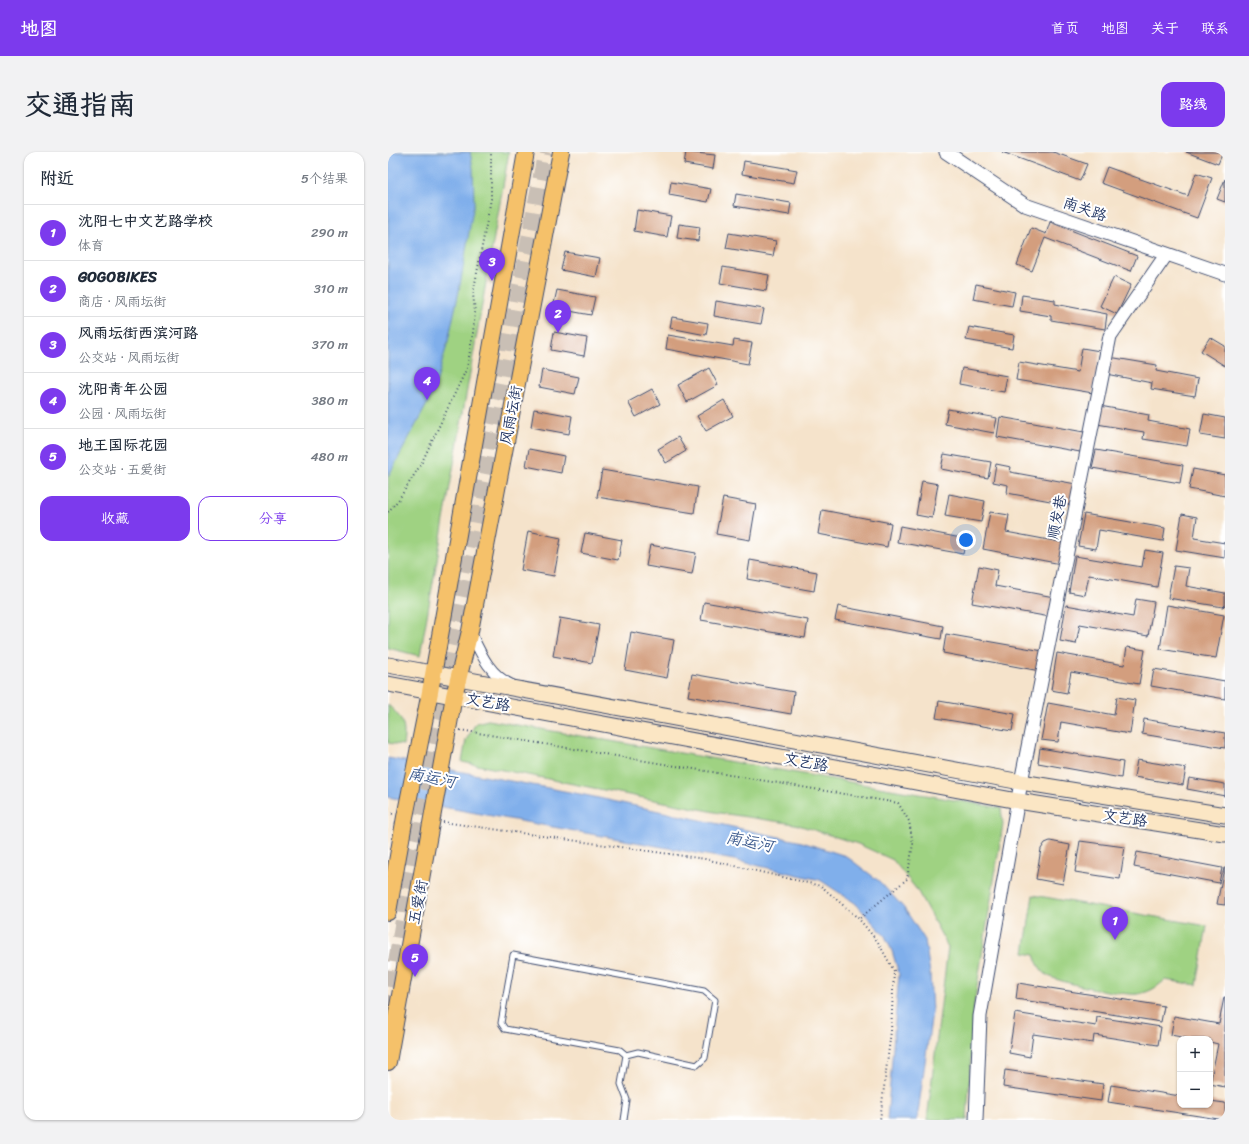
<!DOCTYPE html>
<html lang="zh">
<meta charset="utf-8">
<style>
body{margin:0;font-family:Sriracha,"LXGW WenKai TC",sans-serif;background:#f2f2f3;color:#1f2937}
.controls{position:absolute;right:12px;bottom:12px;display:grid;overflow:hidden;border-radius:8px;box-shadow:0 1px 3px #0004}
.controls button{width:36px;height:36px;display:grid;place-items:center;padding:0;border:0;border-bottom:1px solid #e0e1e3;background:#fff;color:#1f2937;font:20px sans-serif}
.you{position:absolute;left:578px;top:388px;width:14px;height:14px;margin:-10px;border:3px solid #fff;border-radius:50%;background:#1a73e8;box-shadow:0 0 0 6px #1a73e833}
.badge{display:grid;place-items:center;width:26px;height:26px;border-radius:50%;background:#7c3aed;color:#fff;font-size:13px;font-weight:700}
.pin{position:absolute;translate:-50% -33px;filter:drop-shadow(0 1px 2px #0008)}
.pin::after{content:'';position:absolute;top:21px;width:14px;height:12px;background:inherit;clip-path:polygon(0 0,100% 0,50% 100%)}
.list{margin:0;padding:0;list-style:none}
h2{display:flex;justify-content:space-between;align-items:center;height:52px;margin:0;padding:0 16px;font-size:17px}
h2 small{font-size:13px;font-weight:400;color:#747a83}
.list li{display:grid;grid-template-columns:26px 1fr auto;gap:12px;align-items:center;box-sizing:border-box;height:56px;padding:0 16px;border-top:1px solid #e0e1e3}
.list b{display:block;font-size:15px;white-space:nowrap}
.list p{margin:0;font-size:13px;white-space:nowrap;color:#747a83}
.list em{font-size:13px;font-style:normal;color:#747a83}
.actions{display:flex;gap:8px;padding:12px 16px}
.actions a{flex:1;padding:9px 0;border:1px solid #7c3aed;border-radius:12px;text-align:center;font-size:14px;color:#7c3aed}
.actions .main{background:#7c3aed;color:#fff}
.map{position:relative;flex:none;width:837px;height:968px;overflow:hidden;border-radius:12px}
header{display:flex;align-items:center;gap:24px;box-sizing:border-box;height:56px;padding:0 20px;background:#7c3aed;color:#fff}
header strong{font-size:19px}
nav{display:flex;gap:22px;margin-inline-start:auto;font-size:14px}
.intro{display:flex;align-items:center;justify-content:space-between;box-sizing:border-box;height:96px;padding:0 24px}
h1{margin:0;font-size:28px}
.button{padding:10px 18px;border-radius:12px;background:#7c3aed;color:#fff;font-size:14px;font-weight:700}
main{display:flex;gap:24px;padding:0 24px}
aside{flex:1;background:#fff;border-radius:12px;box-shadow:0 1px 3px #0004}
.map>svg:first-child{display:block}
</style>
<header>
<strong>地图</strong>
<nav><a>首页</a><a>地图</a><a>关于</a><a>联系</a></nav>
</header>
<div class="intro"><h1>交通指南</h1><a class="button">路线</a></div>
<main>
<aside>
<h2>附近<small>5个结果</small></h2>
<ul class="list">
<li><span class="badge">1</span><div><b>沈阳七中文艺路学校</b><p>体育</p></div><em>290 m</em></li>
<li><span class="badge">2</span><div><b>GOGOBIKES</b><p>商店 · 风雨坛街</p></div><em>310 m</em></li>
<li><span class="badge">3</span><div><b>风雨坛街西滨河路</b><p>公交站 · 风雨坛街</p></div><em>370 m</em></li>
<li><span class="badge">4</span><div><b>沈阳青年公园</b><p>公园 · 风雨坛街</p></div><em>380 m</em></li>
<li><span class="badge">5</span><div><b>地王国际花园</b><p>公交站 · 五爱街</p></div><em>480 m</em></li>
</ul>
<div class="actions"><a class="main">收藏</a><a>分享</a></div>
</aside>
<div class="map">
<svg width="837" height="968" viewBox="0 0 837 968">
<rect width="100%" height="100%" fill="#fff"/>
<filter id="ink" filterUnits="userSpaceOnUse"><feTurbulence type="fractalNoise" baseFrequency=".025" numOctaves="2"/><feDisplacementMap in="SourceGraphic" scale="8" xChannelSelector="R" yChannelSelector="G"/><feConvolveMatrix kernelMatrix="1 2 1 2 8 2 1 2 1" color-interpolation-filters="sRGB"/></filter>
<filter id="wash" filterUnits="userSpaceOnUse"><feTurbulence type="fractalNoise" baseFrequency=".012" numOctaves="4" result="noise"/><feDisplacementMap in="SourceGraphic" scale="16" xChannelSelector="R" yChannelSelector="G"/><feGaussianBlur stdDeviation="0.9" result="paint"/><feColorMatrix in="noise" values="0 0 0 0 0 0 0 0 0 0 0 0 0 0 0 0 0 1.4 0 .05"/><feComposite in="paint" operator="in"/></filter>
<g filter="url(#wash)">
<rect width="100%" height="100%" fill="#f5e3cb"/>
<!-- green -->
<path fill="#9fd282" stroke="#5d8070" d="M 0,0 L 121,0 L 32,504 L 0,496 Z
M 0,553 C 15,566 18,574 15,593 L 0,591 Z
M 100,568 L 613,656 L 615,672 L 586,853 L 579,968 L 539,968 L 560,795 L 529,738 L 505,708 L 470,692 L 407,672 L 332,661 L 74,610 L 78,588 L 88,571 Z
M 645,743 L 819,774 L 809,833 L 777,828 C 769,835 762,840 750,842 C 737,844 670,831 659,823 C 652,818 649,811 646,803 L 636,801 Z"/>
<!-- water -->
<path fill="#80afeb" stroke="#4e6fa4" d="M 0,0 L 82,0 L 85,16 L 86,51 L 71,139 L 60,189 L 46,239 L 0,325 Z
M 0,606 L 192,642 L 414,690 L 458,704 L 491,729 L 516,756 L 537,788 L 542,821 L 544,860 L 529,968 L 499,968 L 511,822 L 504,799 L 497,784 L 467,751 L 432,728 L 346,708 L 0,645 Z"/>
<g id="blocks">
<!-- building -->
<path fill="#d39e7e" d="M 298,0 L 327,3 L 325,17 L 296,12 Z
M 614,0 L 665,0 L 699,12 L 692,29 Z
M 798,0 L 835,0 L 830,12 Z
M 356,9 L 409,18 L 406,31 L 354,22 Z
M 719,15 L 800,44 L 808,21 L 824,26 L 809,66 L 713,31 Z
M 837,27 L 837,50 L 829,47 Z
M 283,30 L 323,37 L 320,50 L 281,43 Z
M 348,42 L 403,51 L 401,63 L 346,54 Z
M 249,58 L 283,64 L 279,85 L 246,79 Z
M 662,70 L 749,104 L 743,119 L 657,86 L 644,119 L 629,113 L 643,76 L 658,82 Z
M 291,72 L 312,75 L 310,89 L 289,86 Z
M 341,81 L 388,89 L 385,104 L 338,96 Z
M 177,100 L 212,106 L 208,125 L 173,118 Z
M 335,115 L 381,123 L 378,139 L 332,131 Z
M 726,125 L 743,133 L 729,162 L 712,154 Z
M 588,132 L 627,140 L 624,154 L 585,147 Z
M 169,138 L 207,145 L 203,163 L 165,156 Z
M 634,143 L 667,148 L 667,152 L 719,162 L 717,177 L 663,168 L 663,164 L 632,159 Z
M 328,149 L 376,157 L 373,172 L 326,164 Z
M 284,165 L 320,171 L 318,183 L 282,176 Z
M 581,175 L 626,183 L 624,196 L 578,188 Z
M 166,180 L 199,186 L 196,204 L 163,198 Z
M 280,183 L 345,194 L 346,188 L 364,191 L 360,212 L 278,197 Z
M 822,185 L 837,194 L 837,214 L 813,199 Z
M 694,196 L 712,199 L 705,241 L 628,228 L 631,210 L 690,220 Z
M 721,205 L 769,213 L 768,219 L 810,227 L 807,244 L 763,237 L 764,231 L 718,222 Z
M 321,216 L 330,233 L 299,250 L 290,233 Z
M 574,216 L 619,224 L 616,240 L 571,232 Z
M 154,218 L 191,225 L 187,242 L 151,235 Z
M 264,237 L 272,252 L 248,265 L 240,250 Z
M 336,248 L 345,264 L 318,279 L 309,264 Z
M 712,254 L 761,263 L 760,269 L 802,277 L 799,294 L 755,287 L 756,280 L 709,272 Z
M 146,257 L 184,264 L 181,282 L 143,275 Z
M 560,257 L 609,266 L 606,281 L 557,272 Z
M 816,262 L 837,266 L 837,287 L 812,283 Z
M 612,265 L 696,280 L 692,300 L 609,285 Z
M 290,285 L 298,299 L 278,311 L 270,297 Z
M 141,297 L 176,304 L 173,321 L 138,314 Z
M 708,298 L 795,313 L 792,331 L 704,316 Z
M 556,302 L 603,310 L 600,326 L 553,317 Z
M 608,312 L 623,315 L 622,320 L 688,332 L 684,353 L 619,341 L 620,333 L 605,330 Z
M 805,317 L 837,323 L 837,344 L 801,337 Z
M 214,318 L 310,335 L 306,361 L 209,345 Z
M 534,329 L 550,332 L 544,366 L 528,363 Z
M 561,342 L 597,349 L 593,370 L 557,364 Z
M 335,346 L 368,352 L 362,388 L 328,382 Z
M 434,358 L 503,371 L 499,395 L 430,382 Z
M 602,360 L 621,363 L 618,380 L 677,391 L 673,412 L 595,397 Z
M 696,362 L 777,376 L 775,389 L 711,378 L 708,397 L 690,394 Z
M 794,362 L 809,365 L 806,386 L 837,391 L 837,406 L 788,398 Z
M 512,374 L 578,387 L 575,402 L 509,390 Z
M 140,379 L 173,386 L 166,424 L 133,418 Z
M 197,381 L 234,388 L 230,408 L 193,401 Z
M 262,393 L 308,401 L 304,422 L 258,414 Z
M 757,398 L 775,401 L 769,435 L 701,423 L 697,443 L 681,440 L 687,404 L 754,415 Z
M 362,408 L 429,420 L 426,439 L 359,427 Z
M 591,414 L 610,418 L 607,434 L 666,445 L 662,465 L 584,451 Z
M 786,414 L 801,416 L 798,434 L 837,441 L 837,453 L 835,455 L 780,446 Z
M 748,447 L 766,450 L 760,484 L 692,472 L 688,492 L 672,489 L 678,453 L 745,465 Z
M 316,450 L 420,468 L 417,486 L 313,468 Z
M 779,453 L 836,463 L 828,506 L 772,497 Z
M 450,454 L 555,474 L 553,487 L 447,468 Z
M 172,466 L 211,473 L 204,511 L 165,504 Z
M 243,480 L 286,488 L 279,526 L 237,518 Z
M 558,482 L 655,499 L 652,519 L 555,501 Z
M 739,495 L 757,498 L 751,532 L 683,520 L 679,541 L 663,538 L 669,501 L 736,513 Z
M 766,517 L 837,529 L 837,547 L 763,534 Z
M 304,522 L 406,540 L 403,562 L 300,544 Z
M 729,545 L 747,548 L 742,582 L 673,570 L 670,590 L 653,588 L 660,551 L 726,563 Z
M 551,549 L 627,562 L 624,579 L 548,566 Z
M 756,567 L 837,581 L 837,596 L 754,582 Z
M 652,596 L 735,610 L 733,626 L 650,611 Z
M 749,608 L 798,616 L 795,633 L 746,625 Z
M 801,626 L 837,632 L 837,644 L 799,637 Z
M 662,689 L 682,693 L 675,732 L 648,727 L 653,697 L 657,691 Z
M 692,689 L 737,695 L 732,727 L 687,720 Z
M 749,700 L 834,716 L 831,731 L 746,715 Z
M 836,716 L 837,716 L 837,753 L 829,752 Z
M 630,831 L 776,854 L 773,870 L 628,847 Z
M 836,845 L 837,845 L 837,935 L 822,932 L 830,892 L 822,890 L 822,887 L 803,887 L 783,883 L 786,864 L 831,872 Z
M 627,861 L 708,874 L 709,865 L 773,875 L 770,893 L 706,883 L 705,891 L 645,882 L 642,905 L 621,901 Z
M 617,918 L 715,932 L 713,949 L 615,935 Z
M 723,933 L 792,944 L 792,953 L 822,953 L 822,949 L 837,951 L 837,968 L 720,950 Z"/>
</g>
</g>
<g filter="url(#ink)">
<use href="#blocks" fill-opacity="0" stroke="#3c4a6e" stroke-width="1"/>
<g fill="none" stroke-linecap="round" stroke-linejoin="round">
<!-- trunk-tunnel -->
<path stroke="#c9bfb5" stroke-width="17" stroke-dasharray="17 8" stroke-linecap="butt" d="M 38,616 L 77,426 L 158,0
M 0,860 L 27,700 L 48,605"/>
<defs>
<path id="service" d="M 125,803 L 316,839 L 327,848 L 317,906 L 309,913 L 250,900 L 238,903 L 232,898 L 117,877 L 113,871 Z
M 236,968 L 239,948 L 233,932 L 238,903"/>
<path id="minor" d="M 82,479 C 92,500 101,523 124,533"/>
<path id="tertiary" d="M 558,0 L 637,53 L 837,122
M 588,968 L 592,864 L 633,630 L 722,184 L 778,103"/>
<path id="secondary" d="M 0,513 L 633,630 L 837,663
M 0,532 L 630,649 L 837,682"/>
<path id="primary" d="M 0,760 L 17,665 L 42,540 L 138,0
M 0,910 L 66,544 L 82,479 L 173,0"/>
</defs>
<!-- service casing -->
<use href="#service" stroke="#3c4a6e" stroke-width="7"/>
<!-- minor casing -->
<use href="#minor" stroke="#3c4a6e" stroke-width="12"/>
<!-- tertiary casing -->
<use href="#tertiary" stroke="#3c4a6e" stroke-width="15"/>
<!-- secondary casing -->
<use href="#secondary" stroke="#3c4a6e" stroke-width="17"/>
<!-- primary casing -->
<use href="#primary" stroke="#3c4a6e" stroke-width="18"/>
<!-- path -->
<path stroke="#3c4a6e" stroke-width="2" stroke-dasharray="1 3" stroke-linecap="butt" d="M 0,360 L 11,347 L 33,312 L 79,216 L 85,181 L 87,160 L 85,142 L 103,47 L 103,0
M 72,578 L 510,651 L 521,669 L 525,692 L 519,727 L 471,767
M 0,661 L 6,662
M 55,670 L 317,707 L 433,734 L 471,767 L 490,790 L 506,819 L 503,879 L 492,968"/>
<!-- service -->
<use href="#service" stroke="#fff" stroke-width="5"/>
<!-- minor -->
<use href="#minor" stroke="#fff" stroke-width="10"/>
<!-- tertiary -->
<use href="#tertiary" stroke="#fff" stroke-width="13"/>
<!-- secondary -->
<use href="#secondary" stroke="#fbe6c4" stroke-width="15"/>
<!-- primary -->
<use href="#primary" stroke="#f5c16b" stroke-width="16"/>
</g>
</g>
<g text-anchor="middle" stroke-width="4" stroke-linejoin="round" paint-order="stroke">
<!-- street labels -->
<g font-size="15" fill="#1b2f5e" stroke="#fff">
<text transform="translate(697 57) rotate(19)" y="5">南关路</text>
<text transform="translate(123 263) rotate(-79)" y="5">风雨坛街</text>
<text transform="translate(669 365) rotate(-79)" y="5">顺发巷</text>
<text transform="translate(100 550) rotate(10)" y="5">文艺路</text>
<text transform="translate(418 610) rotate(11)" y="5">文艺路</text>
<text transform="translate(737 666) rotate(9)" y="5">文艺路</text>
<text transform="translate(30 750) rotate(-79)" y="5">五爱街</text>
</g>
<!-- water labels -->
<g font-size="16" font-style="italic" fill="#3e5c8f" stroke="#fff">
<text transform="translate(44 625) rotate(11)" y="6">南运河</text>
<text transform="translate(362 689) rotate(12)" y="6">南运河</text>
</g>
</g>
</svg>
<div class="controls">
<button>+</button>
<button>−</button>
</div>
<div class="you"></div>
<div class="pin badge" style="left:727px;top:788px">1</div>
<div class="pin badge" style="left:170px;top:181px">2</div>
<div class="pin badge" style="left:104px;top:129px">3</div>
<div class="pin badge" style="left:39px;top:248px">4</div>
<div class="pin badge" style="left:27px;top:825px">5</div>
</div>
</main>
